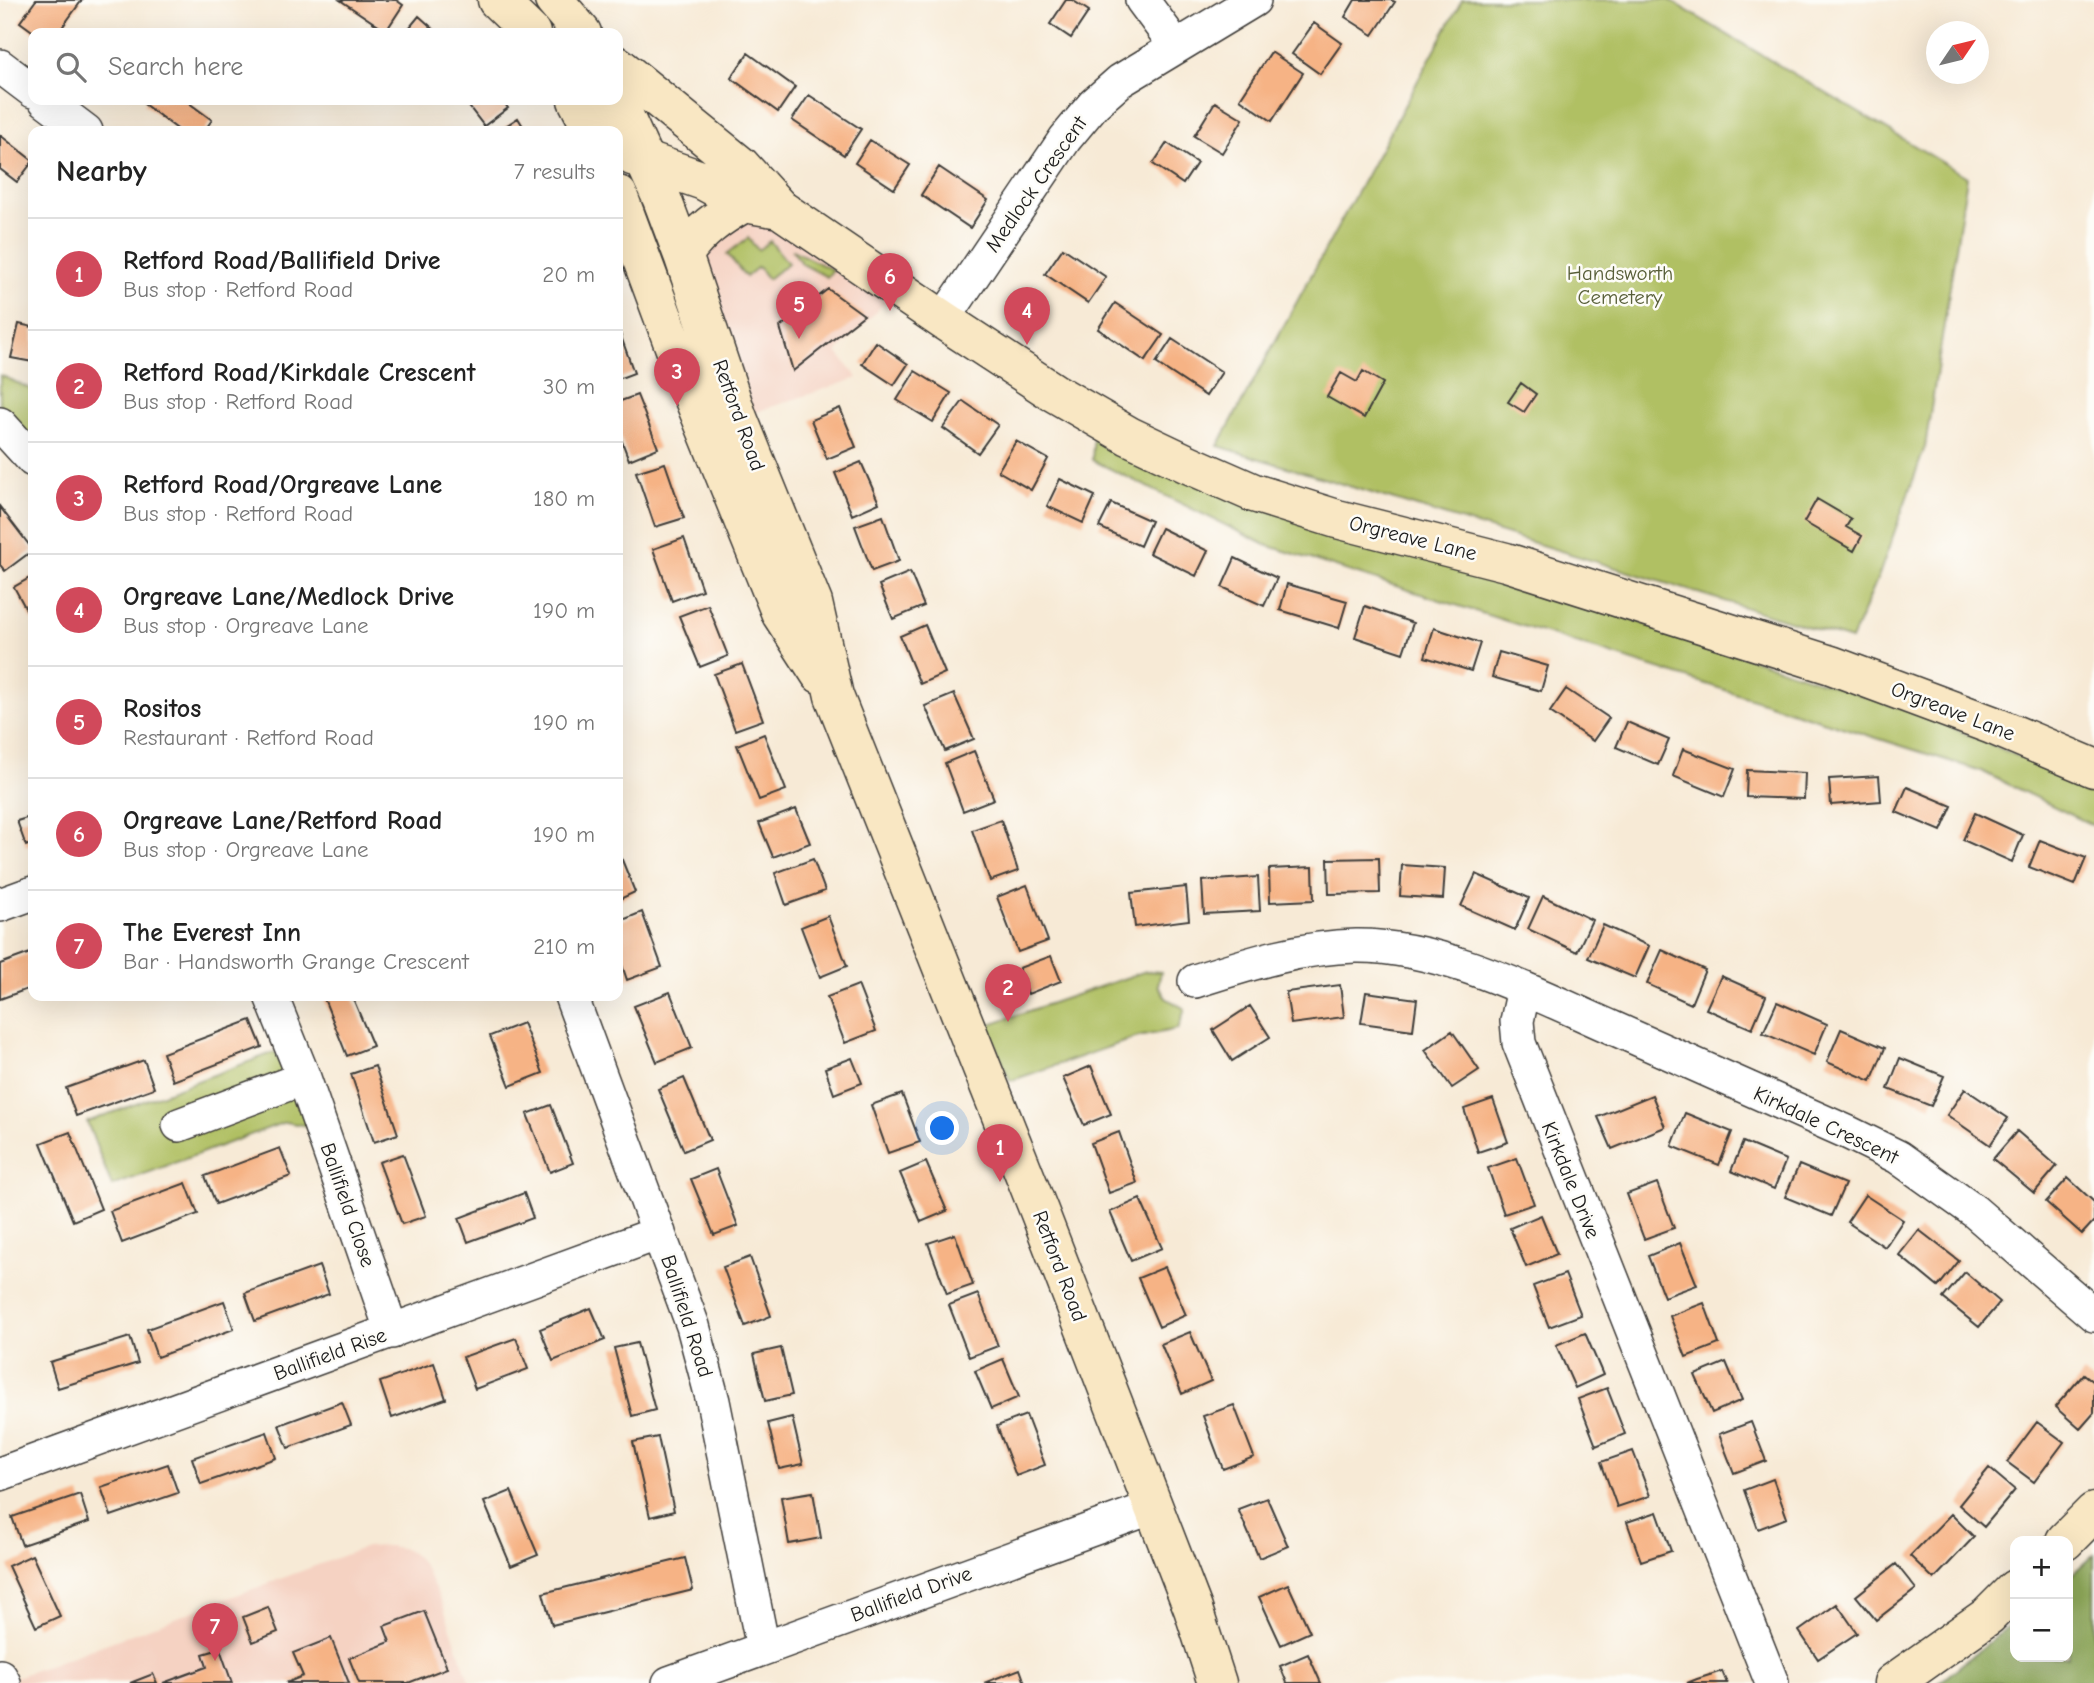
<!DOCTYPE html>
<meta charset="utf-8">
<style>
body{margin:0;font-family:"Comic Neue",sans-serif;background:#f2f2f2;color:#222}
.controls{position:absolute;right:21px;bottom:21px;display:grid;overflow:hidden;border-radius:14px;box-shadow:0 7px 28px #0002}
.controls button{width:63px;height:63px;display:grid;place-items:center;padding:0;border:0;border-bottom:2px solid #e0e0e0;background:#fff;color:#222;font:35px sans-serif}
.compass{position:absolute;left:1926px;top:21px;width:63px;height:63px;border-radius:50%;background:#fff;box-shadow:0 7px 28px #0002;rotate:55deg}
.you{position:absolute;left:943px;top:1129px;width:24px;height:24px;margin:-18px;border:5px solid #fff;border-radius:50%;background:#1a73e8;box-shadow:0 0 0 10px #1a73e833}
.badge{display:grid;place-items:center;width:46px;height:46px;border-radius:50%;background:#d1495b;color:#fff;font-size:23px;font-weight:700}
.pin{position:absolute;translate:-50% -58px;filter:drop-shadow(0 2px 4px #0008)}
.pin::after{content:'';position:absolute;top:37px;width:24px;height:21px;background:inherit;clip-path:polygon(0 0,100% 0,50% 100%)}
.list{margin:0;padding:0;list-style:none}
h2{display:flex;justify-content:space-between;align-items:center;height:91px;margin:0;padding:0 28px;font-size:30px}
h2 small{font-size:23px;font-weight:400;color:#767676}
.list li{display:grid;grid-template-columns:46px 1fr auto;gap:21px;align-items:center;box-sizing:border-box;height:112px;padding:0 28px;border-top:2px solid #e0e0e0}
.list b{display:block;font-size:26px;white-space:nowrap}
.list p{margin:0;font-size:23px;white-space:nowrap;color:#767676}
.list em{font-size:23px;font-style:normal;color:#767676}
.icon{flex:none;width:38px;height:38px;fill:none;stroke:currentColor;stroke-width:2;stroke-linecap:round;stroke-linejoin:round}
.map{position:relative;flex:none;width:2094px;height:1683px;overflow:hidden}
.search{position:absolute;background:#fff;box-shadow:0 7px 28px #0002;left:28px;top:28px;width:595px;height:77px;display:flex;align-items:center;gap:18px;box-sizing:border-box;padding:0 24px;border-radius:14px;color:#767676;font-size:26px}
.panel{position:absolute;background:#fff;box-shadow:0 7px 28px #0002;left:28px;top:126px;width:595px;height:875px;border-radius:14px}
.map>svg:first-child{display:block}
</style>
<div class="map">
<svg width="2094" height="1683" viewBox="0 0 2094 1683">
<rect width="100%" height="100%" fill="#fdfcf7"/>
<filter id="ink" filterUnits="userSpaceOnUse"><feTurbulence type="fractalNoise" baseFrequency=".0143" numOctaves="2"/><feDisplacementMap in="SourceGraphic" scale="14" xChannelSelector="R" yChannelSelector="G"/><feConvolveMatrix kernelMatrix="1 2 1 2 8 2 1 2 1" color-interpolation-filters="sRGB"/></filter>
<filter id="wash" filterUnits="userSpaceOnUse"><feTurbulence type="fractalNoise" baseFrequency=".00686" numOctaves="4" result="noise"/><feDisplacementMap in="SourceGraphic" scale="28" xChannelSelector="R" yChannelSelector="G"/><feGaussianBlur stdDeviation="1.57" result="paint"/><feColorMatrix in="noise" values="0 0 0 0 0 0 0 0 0 0 0 0 0 0 0 0 0 1.4 0 .05"/><feComposite in="paint" operator="in"/></filter>
<g filter="url(#wash)">
<rect width="100%" height="100%" fill="#f7ead6"/>
<!-- built -->
<path fill="#f5d2c2" d="M 744,203 L 898,289 L 837,352 L 858,378 L 738,418 L 693,241 Z
M 388,1546 L 406,1549 L 418,1558 L 426,1570 L 442,1603 L 470,1683 L 3,1682 L 366,1547 Z"/>
<!-- green -->
<path fill="#b0c063" stroke="#666e40" stroke-width="2" d="M 1462,0 L 1669,0 L 1967,177 L 1925,447 L 1879,575 L 1851,640 L 1218,446 Z
M 748,238 L 758,250 L 770,241 L 788,263 L 768,279 L 758,267 L 746,277 L 727,254 Z
M 792,250 L 833,270 L 827,277 L 802,264 Z
M 0,375 L 33,390 L 33,440 L 0,407 Z
M 1094,434 L 1516,581 L 1925,716 L 2094,789 L 2094,826 L 1981,771 L 1266,545 L 1092,460 Z
M 1146,971 L 1161,972 L 1158,985 L 1166,998 L 1185,1009 L 1178,1029 L 1138,1037 L 1010,1081 L 987,1025 Z
M 275,1052 L 308,1126 L 285,1122 L 112,1186 L 87,1122 Z"/>
<!-- forest -->
<path fill="#8ca659" stroke="#54613a" stroke-width="2" d="M 2094,1554 L 2094,1683 L 1939,1683 L 2015,1621 L 2015,1657 L 2068,1657 L 2068,1578 Z"/>
<g id="blocks">
<!-- building -->
<path fill="#f6b385" d="M 36,0 L 82,0 L 58,33 L 35,33 L 20,22 Z
M 340,0 L 396,0 L 403,5 L 386,31 Z
M 1066,0 L 1072,0 L 1089,11 L 1071,38 L 1050,24 Z
M 1355,0 L 1391,0 L 1395,2 L 1373,35 L 1345,17 Z
M 419,16 L 438,33 L 405,33 Z
M 1314,23 L 1342,43 L 1320,74 L 1292,54 Z
M 1271,52 L 1303,73 L 1272,121 L 1240,99 Z
M 748,53 L 795,87 L 778,112 L 731,78 Z
M 809,95 L 861,129 L 844,155 L 792,120 Z
M 147,100 L 185,100 L 212,120 L 204,131 L 180,131 L 144,104 Z
M 464,100 L 502,100 L 508,108 L 484,126 Z
M 1215,102 L 1243,119 L 1222,153 L 1194,136 Z
M 518,118 L 526,131 L 498,131 Z
M 0,135 L 33,161 L 17,182 L 0,169 Z
M 870,140 L 910,165 L 894,189 L 855,163 Z
M 1167,143 L 1197,163 L 1183,184 L 1153,164 Z
M 939,167 L 988,200 L 970,228 L 921,195 Z
M 1063,248 L 1106,277 L 1088,303 L 1045,274 Z
M 828,289 L 864,315 L 793,371 L 780,327 Z
M 1115,303 L 1163,335 L 1145,361 L 1098,329 Z
M 19,324 L 33,327 L 33,362 L 11,358 Z
M 618,328 L 634,373 L 618,379 Z
M 1172,339 L 1222,372 L 1206,396 L 1156,363 Z
M 876,342 L 908,364 L 894,385 L 862,364 Z
M 915,371 L 951,393 L 933,422 L 897,400 Z
M 1363,371 L 1383,383 L 1364,418 L 1327,397 L 1341,373 L 1357,382 Z
M 1521,383 L 1536,394 L 1524,412 L 1508,402 Z
M 637,395 L 658,448 L 629,460 L 618,431 L 618,402 Z
M 963,401 L 998,425 L 978,453 L 943,428 Z
M 840,408 L 856,447 L 827,459 L 811,420 Z
M 1016,441 L 1048,459 L 1031,490 L 998,471 Z
M 861,462 L 879,503 L 852,515 L 835,473 Z
M 665,463 L 684,518 L 655,527 L 636,472 Z
M 1060,479 L 1095,496 L 1083,523 L 1047,506 Z
M 1817,499 L 1851,519 L 1846,527 L 1862,536 L 1854,551 L 1804,522 Z
M 1111,503 L 1151,521 L 1140,546 L 1099,527 Z
M 0,507 L 33,550 L 5,571 L 0,565 Z
M 883,516 L 899,561 L 872,571 L 855,526 Z
M 1161,528 L 1208,551 L 1196,576 L 1149,553 Z
M 684,538 L 702,590 L 672,601 L 653,549 Z
M 1235,558 L 1277,578 L 1264,606 L 1222,587 Z
M 910,572 L 924,606 L 893,619 L 879,585 Z
M 33,576 L 33,622 L 14,587 Z
M 1287,584 L 1347,601 L 1339,628 L 1280,610 Z
M 708,605 L 728,656 L 700,667 L 679,616 Z
M 1365,606 L 1413,623 L 1403,653 L 1355,637 Z
M 925,625 L 945,673 L 920,684 L 900,636 Z
M 1434,628 L 1480,643 L 1471,671 L 1425,657 Z
M 1499,652 L 1548,666 L 1541,691 L 1492,677 Z
M 742,664 L 763,720 L 735,730 L 714,674 Z
M 1566,689 L 1609,718 L 1593,741 L 1550,712 Z
M 954,694 L 974,739 L 945,751 L 925,706 Z
M 1627,722 L 1669,740 L 1658,765 L 1616,747 Z
M 764,734 L 786,790 L 759,800 L 737,745 Z
M 1683,749 L 1735,769 L 1724,797 L 1673,776 Z
M 974,751 L 994,799 L 963,811 L 945,763 Z
M 1747,770 L 1805,773 L 1804,799 L 1746,797 Z
M 1879,776 L 1881,801 L 1831,805 L 1829,779 Z
M 1907,787 L 1952,806 L 1941,831 L 1896,812 Z
M 796,809 L 810,843 L 773,857 L 759,823 Z
M 1975,813 L 2023,835 L 2012,862 L 1963,840 Z
M 33,816 L 33,843 L 26,846 L 17,821 Z
M 1001,820 L 1018,871 L 990,881 L 972,830 Z
M 2040,840 L 2086,858 L 2075,885 L 2029,867 Z
M 618,850 L 635,892 L 618,900 Z
M 1379,858 L 1380,893 L 1329,894 L 1328,859 Z
M 813,859 L 825,891 L 786,905 L 775,873 Z
M 1402,865 L 1445,868 L 1443,899 L 1400,896 Z
M 1313,867 L 1314,900 L 1270,902 L 1269,869 Z
M 1476,874 L 1529,898 L 1515,930 L 1461,906 Z
M 1258,877 L 1260,911 L 1204,914 L 1202,881 Z
M 1027,885 L 1048,941 L 1018,952 L 997,897 Z
M 1186,887 L 1189,920 L 1135,927 L 1131,893 Z
M 1543,896 L 1592,920 L 1577,952 L 1528,929 Z
M 642,912 L 662,967 L 627,980 L 618,953 L 618,922 Z
M 828,916 L 847,966 L 820,977 L 801,927 Z
M 1603,925 L 1649,946 L 1635,978 L 1588,958 Z
M 1662,950 L 1705,970 L 1691,1004 L 1647,984 Z
M 33,952 L 33,987 L 0,999 L 0,964 Z
M 1051,956 L 1061,981 L 1028,994 L 1019,968 Z
M 1721,976 L 1766,996 L 1752,1029 L 1706,1009 Z
M 858,985 L 876,1031 L 845,1043 L 827,997 Z
M 1340,985 L 1344,1017 L 1291,1024 L 1286,992 Z
M 670,992 L 692,1048 L 657,1062 L 634,1006 Z
M 1366,992 L 1417,999 L 1413,1030 L 1361,1023 Z
M 323,996 L 352,996 L 373,1046 L 347,1056 Z
M 1777,1002 L 1827,1024 L 1814,1055 L 1763,1033 Z
M 1250,1006 L 1270,1037 L 1232,1061 L 1213,1030 Z
M 251,1020 L 262,1047 L 173,1081 L 163,1053 Z
M 523,1023 L 543,1073 L 510,1086 L 490,1036 Z
M 1841,1029 L 1885,1048 L 1871,1081 L 1827,1062 Z
M 1452,1031 L 1479,1070 L 1452,1088 L 1425,1050 Z
M 852,1058 L 862,1083 L 834,1094 L 825,1068 Z
M 1900,1058 L 1944,1076 L 1931,1106 L 1888,1089 Z
M 144,1060 L 154,1088 L 76,1116 L 66,1088 Z
M 375,1066 L 398,1134 L 374,1142 L 351,1074 Z
M 1091,1066 L 1111,1114 L 1084,1125 L 1063,1078 Z
M 684,1078 L 710,1140 L 684,1151 L 658,1089 Z
M 1965,1089 L 2008,1118 L 1990,1145 L 1947,1115 Z
M 902,1094 L 920,1142 L 888,1153 L 871,1105 Z
M 1652,1095 L 1665,1127 L 1612,1149 L 1598,1117 Z
M 1493,1099 L 1508,1142 L 1478,1152 L 1464,1109 Z
M 551,1105 L 573,1163 L 550,1172 L 527,1114 Z
M 1685,1113 L 1732,1132 L 1719,1165 L 1672,1146 Z
M 2017,1131 L 2057,1166 L 2034,1193 L 1993,1159 Z
M 70,1132 L 101,1209 L 73,1221 L 41,1143 Z
M 1119,1132 L 1137,1183 L 1109,1193 L 1091,1143 Z
M 1743,1142 L 1786,1160 L 1774,1189 L 1731,1171 Z
M 280,1148 L 291,1176 L 216,1204 L 205,1176 Z
M 403,1154 L 426,1216 L 402,1224 L 379,1162 Z
M 1517,1158 L 1534,1204 L 1504,1214 L 1488,1168 Z
M 926,1162 L 947,1211 L 921,1222 L 900,1173 Z
M 1799,1165 L 1845,1184 L 1831,1216 L 1785,1197 Z
M 716,1169 L 738,1226 L 714,1235 L 691,1179 Z
M 2068,1178 L 2094,1202 L 2094,1221 L 2082,1234 L 2046,1202 Z
M 186,1183 L 198,1214 L 122,1243 L 110,1211 Z
M 1657,1183 L 1674,1228 L 1644,1239 L 1627,1194 Z
M 524,1193 L 533,1218 L 468,1242 L 459,1218 Z
M 1865,1195 L 1903,1220 L 1885,1247 L 1847,1222 Z
M 1140,1199 L 1162,1248 L 1131,1261 L 1110,1212 Z
M 1541,1215 L 1557,1254 L 1526,1267 L 1510,1228 Z
M 1919,1230 L 1959,1261 L 1938,1287 L 1899,1255 Z
M 955,1234 L 973,1285 L 947,1294 L 928,1243 Z
M 1680,1243 L 1697,1285 L 1664,1297 L 1648,1256 Z
M 750,1257 L 771,1316 L 745,1326 L 723,1267 Z
M 319,1266 L 329,1294 L 255,1321 L 245,1293 Z
M 1165,1267 L 1186,1315 L 1159,1327 L 1138,1278 Z
M 1965,1272 L 2000,1302 L 1979,1327 L 1943,1298 Z
M 1565,1274 L 1581,1315 L 1549,1327 L 1533,1286 Z
M 978,1294 L 998,1346 L 969,1357 L 949,1305 Z
M 224,1301 L 234,1329 L 157,1357 L 147,1329 Z
M 1704,1303 L 1719,1344 L 1686,1357 L 1670,1316 Z
M 591,1308 L 605,1340 L 553,1361 L 540,1329 Z
M 1190,1332 L 1211,1381 L 1182,1394 L 1161,1344 Z
M 1585,1333 L 1603,1375 L 1575,1388 L 1556,1345 Z
M 130,1337 L 138,1363 L 58,1388 L 50,1362 Z
M 516,1338 L 528,1369 L 475,1389 L 463,1357 Z
M 637,1343 L 655,1410 L 632,1416 L 614,1348 Z
M 781,1348 L 792,1395 L 765,1401 L 754,1354 Z
M 1003,1359 L 1019,1397 L 991,1409 L 975,1371 Z
M 1726,1362 L 1742,1400 L 1712,1413 L 1695,1375 Z
M 434,1363 L 446,1399 L 392,1418 L 380,1382 Z
M 2084,1374 L 2094,1382 L 2094,1413 L 2080,1429 L 2055,1407 Z
M 1607,1388 L 1625,1434 L 1596,1446 L 1578,1399 Z
M 342,1402 L 351,1425 L 288,1448 L 279,1425 Z
M 1234,1405 L 1254,1457 L 1223,1469 L 1203,1416 Z
M 1026,1415 L 1045,1465 L 1016,1476 L 997,1426 Z
M 792,1417 L 803,1464 L 779,1469 L 768,1423 Z
M 1751,1422 L 1766,1461 L 1734,1473 L 1719,1434 Z
M 2037,1422 L 2064,1442 L 2034,1482 L 2007,1462 Z
M 267,1432 L 276,1458 L 201,1484 L 192,1458 Z
M 658,1437 L 674,1511 L 650,1517 L 633,1442 Z
M 1633,1451 L 1650,1496 L 1617,1507 L 1601,1462 Z
M 168,1464 L 178,1493 L 111,1516 L 101,1487 Z
M 1989,1468 L 2015,1490 L 1984,1527 L 1959,1505 Z
M 1773,1479 L 1787,1518 L 1758,1529 L 1744,1490 Z
M 511,1491 L 538,1555 L 511,1566 L 484,1502 Z
M 813,1492 L 821,1538 L 789,1544 L 781,1497 Z
M 80,1494 L 89,1522 L 22,1545 L 12,1517 Z
M 1267,1498 L 1288,1546 L 1259,1558 L 1238,1509 Z
M 1657,1512 L 1671,1551 L 1641,1561 L 1627,1522 Z
M 1951,1514 L 1974,1537 L 1934,1579 L 1910,1556 Z
M 32,1555 L 60,1616 L 36,1627 L 8,1566 Z
M 685,1558 L 693,1590 L 552,1625 L 543,1593 Z
M 1896,1564 L 1916,1589 L 1876,1620 L 1856,1596 Z
M 1288,1584 L 1310,1632 L 1281,1645 L 1259,1597 Z
M 1837,1604 L 1857,1633 L 1818,1659 L 1799,1631 Z
M 268,1607 L 278,1632 L 253,1642 L 243,1617 Z
M 424,1611 L 447,1668 L 408,1683 L 359,1683 L 349,1658 L 390,1642 L 384,1626 Z
M 331,1638 L 349,1683 L 286,1683 L 303,1676 L 293,1653 Z
M 220,1649 L 232,1683 L 163,1683 L 207,1667 L 203,1654 Z
M 1308,1654 L 1321,1683 L 1287,1683 L 1280,1666 Z
M 1020,1669 L 1025,1683 L 984,1683 Z
M 1722,1671 L 1727,1683 L 1687,1683 L 1697,1679 Z
M 153,1674 L 157,1683 L 130,1683 Z"/>
</g>
</g>
<g filter="url(#ink)">
<use href="#blocks" fill-opacity="0" stroke="#3d3b38" stroke-width="2"/>
<g fill="none" stroke-linecap="round" stroke-linejoin="round">
<defs>
<path id="street" d="M 1142,0 L 1176,46
M 0,66 L 33,91
M 45,100 L 86,131
M 943,320 L 1065,139 L 1094,104 L 1120,81 L 1254,0
M 0,424 L 33,460
M 0,905 L 33,893
M 1195,981 C 1248,964 1300,947 1356,946 C 1441,945 1536,994 1613,1028 C 1691,1063 1769,1097 1847,1132 L 1898,1157 L 1974,1211 L 2094,1315
M 1524,989 L 1517,1021 L 1519,1043 L 1772,1683
M 271,996 L 304,1078 L 392,1332
M 571,996 L 693,1326 L 713,1401 L 763,1648
M 179,1125 L 304,1078
M 0,1474 L 659,1233
M 0,1676 L 4,1683
M 669,1683 L 1153,1507"/>
<path id="secondary" d="M 497,0 L 531,33
M 554,0 L 582,33
M 618,66 L 741,166 L 780,209 L 943,320 L 1053,392 L 1129,436 L 1188,464 L 1254,493 L 1337,519 L 1506,562 L 1831,665 L 1992,725 L 2094,768
M 577,100 L 593,131
M 617,100 L 662,199 L 683,255 L 738,418 L 813,603 L 834,696 L 1039,1211 L 1193,1609 L 1217,1683
M 632,156 L 704,181 L 744,203 L 780,209
M 618,195 L 691,392 L 781,614 L 820,674
M 683,255 C 699,231 719,217 744,203
M 2065,1541 L 2094,1512
M 1893,1683 L 1988,1616 L 2015,1589"/>
</defs>
<!-- street casing -->
<use href="#street" stroke="#3d3b38" stroke-width="36"/>
<!-- secondary casing -->
<use href="#secondary" stroke="#3d3b38" stroke-width="41"/>
<!-- street -->
<use href="#street" stroke="#fff" stroke-width="33"/>
<!-- secondary -->
<use href="#secondary" stroke="#f9e7c3" stroke-width="38"/>
</g>
</g>
<g text-anchor="middle" stroke-width="5" stroke-linejoin="round" paint-order="stroke">
<!-- street labels -->
<g font-size="21" fill="#1c1c1c" stroke="#fdfcf7">
<text transform="translate(1036 184) rotate(-55)" y="7">Medlock Crescent</text>
<text transform="translate(739 415) rotate(70)" y="7">Retford Road</text>
<text transform="translate(1413 538) rotate(14)" y="7">Orgreave Lane</text>
<text transform="translate(1953 711) rotate(21)" y="7">Orgreave Lane</text>
<text transform="translate(1826 1125) rotate(25)" y="7">Kirkdale Crescent</text>
<text transform="translate(1571 1180) rotate(68)" y="7">Kirkdale Drive</text>
<text transform="translate(348 1205) rotate(71)" y="7">Ballifield Close</text>
<text transform="translate(1060 1266) rotate(69)" y="7">Retford Road</text>
<text transform="translate(687 1316) rotate(72)" y="7">Ballifield Road</text>
<text transform="translate(330 1354) rotate(-20)" y="7">Ballifield Rise</text>
<text transform="translate(911 1594) rotate(-20)" y="7">Ballifield Drive</text>
</g>
<!-- park labels -->
<g font-size="21" fill="#575e38" stroke="#fdfcf7">
<text x="1620" y="280">Handsworth<tspan x="1620" dy="24">Cemetery</tspan></text>
</g>
</g>
</svg>
<div class="controls">
<button>+</button>
<button>−</button>
</div>
<svg class="compass" viewBox="-18 -18 36 36"><path d="M0-13l5 13h-10z" fill="#e53935"/><path d="M0 13l5-13h-10z" fill="#767676"/></svg>
<div class="you"></div>
<div class="pin badge" style="left:1000px;top:1182px">1</div>
<div class="pin badge" style="left:1008px;top:1022px">2</div>
<div class="pin badge" style="left:677px;top:406px">3</div>
<div class="pin badge" style="left:1027px;top:345px">4</div>
<div class="pin badge" style="left:799px;top:339px">5</div>
<div class="pin badge" style="left:890px;top:311px">6</div>
<div class="pin badge" style="left:215px;top:1661px">7</div>
<div class="search"><svg class="icon" aria-label="search" viewBox="0 0 24 24"><circle cx="10" cy="10" r="6"/><path d="M15 15l6 6"/></svg>Search here</div>
<section class="panel">
<h2>Nearby<small>7 results</small></h2>
<ul class="list">
<li><span class="badge">1</span><div><b>Retford Road/Ballifield Drive</b><p>Bus stop · Retford Road</p></div><em>20 m</em></li>
<li><span class="badge">2</span><div><b>Retford Road/Kirkdale Crescent</b><p>Bus stop · Retford Road</p></div><em>30 m</em></li>
<li><span class="badge">3</span><div><b>Retford Road/Orgreave Lane</b><p>Bus stop · Retford Road</p></div><em>180 m</em></li>
<li><span class="badge">4</span><div><b>Orgreave Lane/Medlock Drive</b><p>Bus stop · Orgreave Lane</p></div><em>190 m</em></li>
<li><span class="badge">5</span><div><b>Rositos</b><p>Restaurant · Retford Road</p></div><em>190 m</em></li>
<li><span class="badge">6</span><div><b>Orgreave Lane/Retford Road</b><p>Bus stop · Orgreave Lane</p></div><em>190 m</em></li>
<li><span class="badge">7</span><div><b>The Everest Inn</b><p>Bar · Handsworth Grange Crescent</p></div><em>210 m</em></li>
</ul>
</section>
</div>
